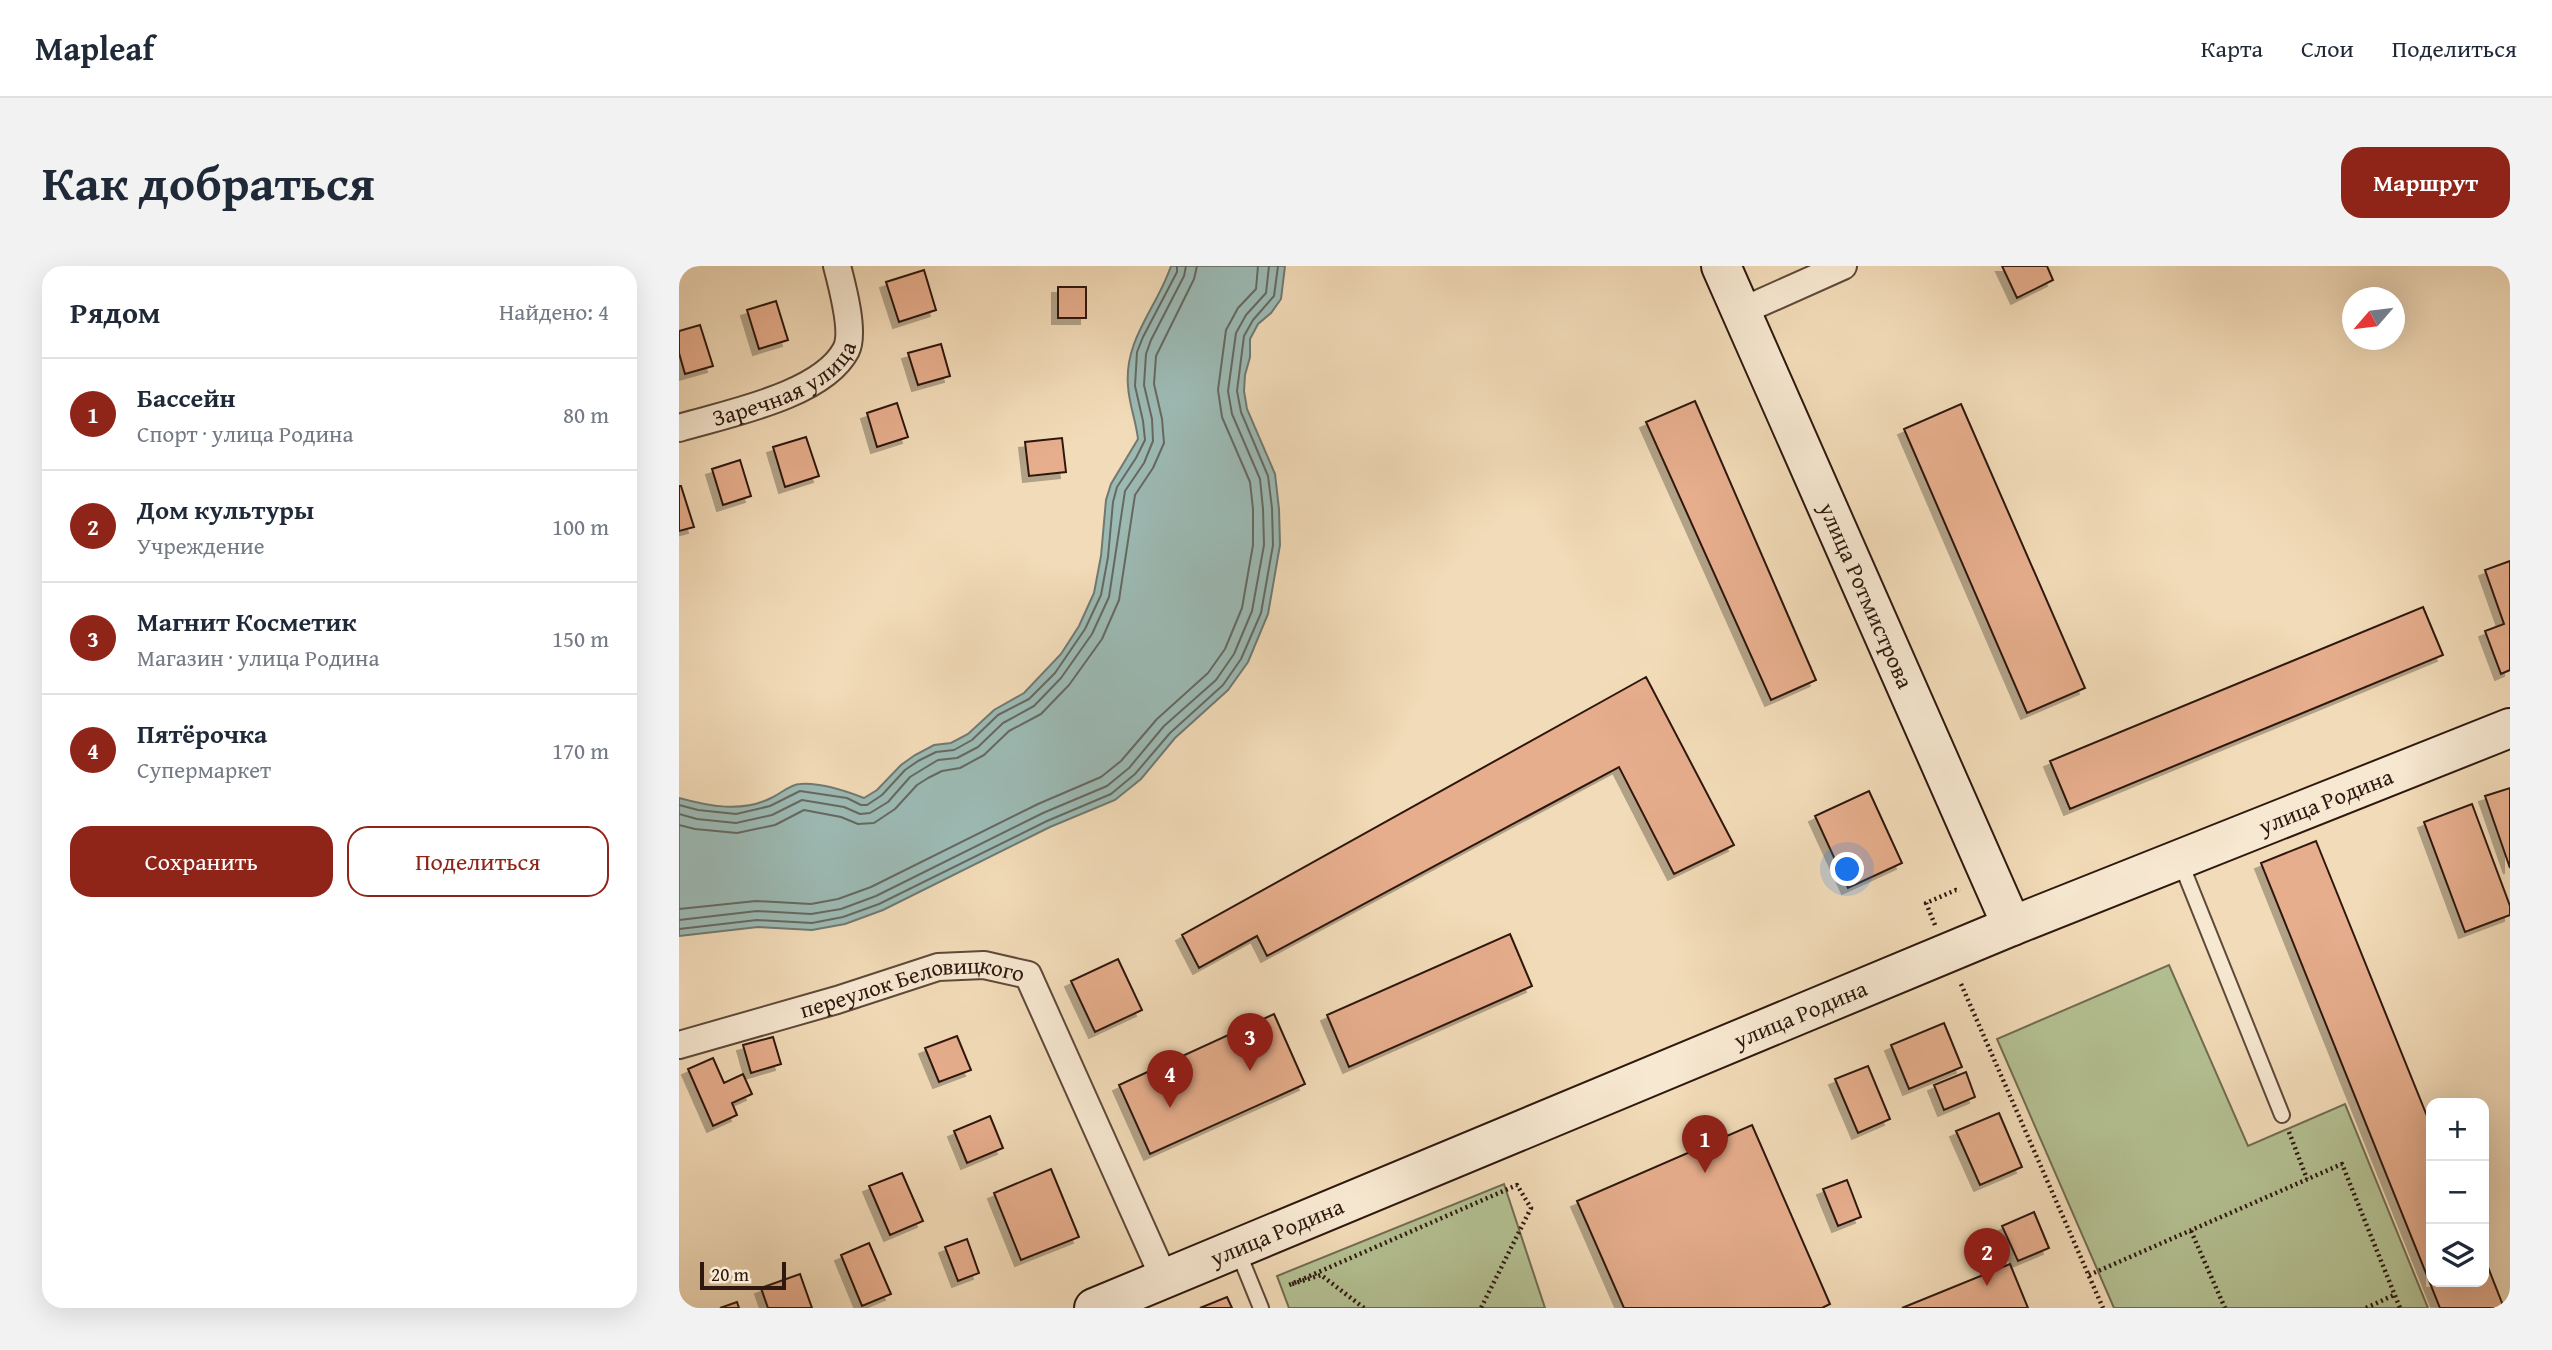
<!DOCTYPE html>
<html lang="ru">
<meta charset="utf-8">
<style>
body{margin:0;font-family:"Gentium Book Plus",serif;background:#f2f2f3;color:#1f2937}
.controls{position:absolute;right:21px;bottom:21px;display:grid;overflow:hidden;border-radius:14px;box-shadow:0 7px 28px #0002}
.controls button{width:63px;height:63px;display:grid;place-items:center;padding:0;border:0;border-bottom:2px solid #e0e1e3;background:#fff;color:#1f2937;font:35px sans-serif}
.compass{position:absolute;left:1663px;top:21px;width:63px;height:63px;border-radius:50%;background:#fff;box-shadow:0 7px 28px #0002;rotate:242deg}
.scale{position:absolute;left:21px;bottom:18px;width:86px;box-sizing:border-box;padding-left:7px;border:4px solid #2e180f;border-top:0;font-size:19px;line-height:24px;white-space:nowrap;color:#2e180f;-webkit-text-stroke:5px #f7e8d1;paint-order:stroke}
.you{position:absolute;left:1169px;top:604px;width:24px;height:24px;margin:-18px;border:5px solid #fff;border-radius:50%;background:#1a73e8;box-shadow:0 0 0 10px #1a73e833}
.badge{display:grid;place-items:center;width:46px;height:46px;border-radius:50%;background:#8f2418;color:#fff;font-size:23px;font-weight:700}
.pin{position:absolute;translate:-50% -58px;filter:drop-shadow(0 2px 4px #0008)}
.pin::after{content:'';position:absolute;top:37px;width:24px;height:21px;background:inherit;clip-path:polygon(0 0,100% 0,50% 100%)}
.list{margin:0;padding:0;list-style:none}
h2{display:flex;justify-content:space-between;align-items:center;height:91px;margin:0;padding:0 28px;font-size:30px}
h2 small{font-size:23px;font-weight:400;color:#747a83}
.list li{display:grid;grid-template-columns:46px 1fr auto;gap:21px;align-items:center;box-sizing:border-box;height:112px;padding:0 28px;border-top:2px solid #e0e1e3}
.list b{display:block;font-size:26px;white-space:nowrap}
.list p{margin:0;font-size:23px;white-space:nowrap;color:#747a83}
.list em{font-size:23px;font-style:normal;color:#747a83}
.actions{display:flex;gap:14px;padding:21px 28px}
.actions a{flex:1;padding:16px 0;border:2px solid #8f2418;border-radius:21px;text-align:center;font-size:24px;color:#8f2418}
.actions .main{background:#8f2418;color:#fff}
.icon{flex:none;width:38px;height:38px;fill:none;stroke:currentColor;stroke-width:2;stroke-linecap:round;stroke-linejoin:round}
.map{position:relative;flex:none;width:1831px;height:1042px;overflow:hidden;border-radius:21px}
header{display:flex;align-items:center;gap:42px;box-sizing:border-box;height:98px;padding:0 35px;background:#fff;border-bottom:2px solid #e0e1e3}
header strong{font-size:33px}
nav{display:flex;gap:38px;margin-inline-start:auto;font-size:24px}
.intro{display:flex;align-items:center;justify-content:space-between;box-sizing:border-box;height:168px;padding:0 42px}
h1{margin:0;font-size:49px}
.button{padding:18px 32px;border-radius:21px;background:#8f2418;color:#fff;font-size:24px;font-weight:700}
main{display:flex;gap:42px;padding:0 42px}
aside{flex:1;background:#fff;border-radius:21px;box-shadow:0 7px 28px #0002}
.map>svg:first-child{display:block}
</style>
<header>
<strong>Mapleaf</strong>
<nav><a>Карта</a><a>Слои</a><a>Поделиться</a></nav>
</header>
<div class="intro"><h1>Как добраться</h1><a class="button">Маршрут</a></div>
<main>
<aside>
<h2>Рядом<small>Найдено: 4</small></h2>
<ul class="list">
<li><span class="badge">1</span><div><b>Бассейн</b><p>Спорт · улица Родина</p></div><em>80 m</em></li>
<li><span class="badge">2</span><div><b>Дом культуры</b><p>Учреждение</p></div><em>100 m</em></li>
<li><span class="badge">3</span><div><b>Магнит Косметик</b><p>Магазин · улица Родина</p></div><em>150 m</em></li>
<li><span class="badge">4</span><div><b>Пятёрочка</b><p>Супермаркет</p></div><em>170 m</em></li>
</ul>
<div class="actions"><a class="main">Сохранить</a><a>Поделиться</a></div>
</aside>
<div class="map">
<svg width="1831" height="1042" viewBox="0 0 1831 1042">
<defs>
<filter id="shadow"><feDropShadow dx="-6" dy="6" stdDeviation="0" flood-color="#0004"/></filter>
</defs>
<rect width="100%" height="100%" fill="#f2dbb8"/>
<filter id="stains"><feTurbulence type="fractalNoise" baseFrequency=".00286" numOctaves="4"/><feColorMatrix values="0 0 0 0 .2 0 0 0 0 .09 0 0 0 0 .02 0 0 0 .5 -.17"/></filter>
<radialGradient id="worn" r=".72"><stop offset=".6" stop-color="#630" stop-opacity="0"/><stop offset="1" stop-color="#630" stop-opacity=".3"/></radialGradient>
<!-- green -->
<path fill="#b4c193" stroke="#716c51" stroke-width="2" d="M 1490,699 L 1569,880 L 1666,838 L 1749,1042 L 1435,1042 L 1318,773 Z
M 825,918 L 866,1042 L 610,1042 L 598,1010 Z"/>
<!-- water -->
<path fill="#9cbab4" stroke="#707972" stroke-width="2" d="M 492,0 L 606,0 L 602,33 L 592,47 L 579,58 L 571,73 L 571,91 L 566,109 L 565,125 L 568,143 L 596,208 L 600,243 L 601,279 L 589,348 L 569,396 L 549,424 L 496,472 L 462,513 L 436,534 L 371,561 L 204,644 L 166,658 L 133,664 L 79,661 L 0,670 L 0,532 C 29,540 63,547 92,532 C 101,528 112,518 121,518 C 142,516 167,525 185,532 L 198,524 L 222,499 L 236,489 L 255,479 L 272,477 L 289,468 L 315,444 L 345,427 L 382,388 L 400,360 L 415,327 L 422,290 L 427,234 L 432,218 L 459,173 C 457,155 450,138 449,120 C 445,73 478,42 492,0 Z"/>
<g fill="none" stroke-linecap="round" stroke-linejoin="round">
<!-- shore -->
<path stroke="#656962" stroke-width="2" d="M 0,539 L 19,544 L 57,548 L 91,540 L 121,525 L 168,532 L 182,539 L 188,539 L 203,529 L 226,504 L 239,495 L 257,486 L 275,484 L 293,474 L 319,449 L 350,433 L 376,407 L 406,363 L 422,329 L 429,291 L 434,236 L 438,221 L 457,192 L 466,174 L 464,155 L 456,120 L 458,86 L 464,71 L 498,6 L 498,0
M 0,548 L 18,553 L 57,557 L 93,549 L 123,534 L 165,541 L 181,548 L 191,547 L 209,536 L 231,511 L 244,503 L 259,494 L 278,492 L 299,481 L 324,457 L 355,440 L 382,412 L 413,368 L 430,331 L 446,225 L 465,197 L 474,175 L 473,153 L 465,119 L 467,88 L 472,74 L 505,10 L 507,0
M 0,559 L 16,563 L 58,567 L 96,559 L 125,544 L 162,551 L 179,558 L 195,557 L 216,543 L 238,519 L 249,512 L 263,505 L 281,502 L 305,489 L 330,465 L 362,448 L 390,419 L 423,373 L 440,334 L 456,229 L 474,202 L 485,177 L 483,153 L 475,118 L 477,90 L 515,13 L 518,0
M 0,643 L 77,635 L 132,638 L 159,633 L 192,621 L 359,538 L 422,511 L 442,495 L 478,453 L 529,407 L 546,383 L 563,342 L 574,279 L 574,243 L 571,216 L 543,151 L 539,124 L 547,64 L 559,42 L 577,23 L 579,0
M 0,654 L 78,645 L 132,648 L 162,643 L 197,630 L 364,547 L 428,520 L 450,502 L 485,460 L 537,414 L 555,388 L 573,345 L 585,279 L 584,243 L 581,213 L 553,148 L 549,125 L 557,67 L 567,49 L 587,27 L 590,0
M 0,663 L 78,654 L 133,657 L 164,651 L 200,638 L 368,555 L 432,528 L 456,508 L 491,467 L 544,419 L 562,393 L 582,347 L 594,279 L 593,242 L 589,210 L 562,146 L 558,125 L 565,70 L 574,54 L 595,30 L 599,0"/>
</g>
<!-- building -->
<path fill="#e7ae8d" stroke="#2e180f" stroke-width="2" filter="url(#shadow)" d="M 1323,0 L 1368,0 L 1374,14 L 1338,32 Z
M 245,4 L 257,44 L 220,56 L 207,16 Z
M 379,21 L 407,21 L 407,52 L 379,52 Z
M 97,35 L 109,74 L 80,83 L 68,44 Z
M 21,59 L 34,100 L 6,108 L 0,87 L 0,65 Z
M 262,78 L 271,110 L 239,119 L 229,87 Z
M 1016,135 L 1137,414 L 1092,434 L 967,156 Z
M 218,137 L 229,171 L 198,181 L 188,147 Z
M 1282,138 L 1406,422 L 1348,447 L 1225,163 Z
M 127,171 L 140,210 L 106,221 L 94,181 Z
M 383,172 L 387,206 L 350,210 L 346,176 Z
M 61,194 L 72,230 L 44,239 L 33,203 Z
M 0,220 L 2,220 L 15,261 L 0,265 Z
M 1831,295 L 1831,404 L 1822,408 L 1806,365 L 1825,358 L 1806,304 Z
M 1744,341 L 1764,389 L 1391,543 L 1371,495 Z
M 967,411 L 1055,579 L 995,608 L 940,501 L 588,690 L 578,670 L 520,702 L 503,669 Z
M 1831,522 L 1831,602 L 1806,530 Z
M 1190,525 L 1223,597 L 1169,622 L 1136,550 Z
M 1793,538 L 1831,640 L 1831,649 L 1786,666 L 1745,556 Z
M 1637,575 L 1752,860 L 1752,1016 L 1805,1016 L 1805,991 L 1825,1042 L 1761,1042 L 1582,597 Z
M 831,668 L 853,720 L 670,801 L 648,749 Z
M 439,693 L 463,744 L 416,766 L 392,715 Z
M 595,748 L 626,818 L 471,888 L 440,819 Z
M 1265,757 L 1283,801 L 1230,823 L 1212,779 Z
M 278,770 L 292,804 L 260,816 L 246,782 Z
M 94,771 L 102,798 L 72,807 L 64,779 Z
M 34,792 L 45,817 L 64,808 L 73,828 L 53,837 L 58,849 L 34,860 L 9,803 Z
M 1189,800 L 1211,853 L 1179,867 L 1156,813 Z
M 1287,806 L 1296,831 L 1265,844 L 1255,819 Z
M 1320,847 L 1343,901 L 1301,919 L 1277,865 Z
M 311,850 L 324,882 L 288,897 L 275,865 Z
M 1073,859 L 1151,1038 L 1143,1042 L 945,1042 L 898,935 Z
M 372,903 L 400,971 L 342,994 L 315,927 Z
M 223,907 L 244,955 L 211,969 L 190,920 Z
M 1168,914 L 1182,951 L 1159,960 L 1144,923 Z
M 1355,946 L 1370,982 L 1339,995 L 1323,960 Z
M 288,973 L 300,1007 L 279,1015 L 266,981 Z
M 190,977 L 212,1028 L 183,1040 L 162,989 Z
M 1331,998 L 1349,1042 L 1223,1042 Z
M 121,1008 L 133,1042 L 89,1042 L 82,1022 Z
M 548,1031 L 553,1042 L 521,1042 Z
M 58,1036 L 60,1042 L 41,1042 Z"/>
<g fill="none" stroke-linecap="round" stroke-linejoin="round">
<defs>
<path id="lane" d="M 1501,595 L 1603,849
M 558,983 L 582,1042"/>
<g id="street">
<path d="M 1063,45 L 1164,0"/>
<path id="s1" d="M 0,162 C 46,148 143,130 167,84 C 176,67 163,19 158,0"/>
<path id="s2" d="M 0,779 L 158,734 L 259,701 L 305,699 L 349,709 L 485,1012"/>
</g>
<g id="secondary">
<path id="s3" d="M 1042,0 L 1333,660"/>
<path id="s4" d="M 415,1042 L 1333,660 L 1831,462"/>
</g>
</defs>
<!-- lane casing -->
<use href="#lane" stroke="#5f4939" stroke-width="18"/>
<!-- street casing -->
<use href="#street" stroke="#5f4939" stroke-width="30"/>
<!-- secondary casing -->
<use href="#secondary" stroke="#2e180f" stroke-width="42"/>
<!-- path -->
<path stroke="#2e180f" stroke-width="4.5" stroke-dasharray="2 3.5" stroke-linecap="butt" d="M 1256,659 L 1247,637 L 1277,624 L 1281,625
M 1282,718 L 1424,1042
M 1610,866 L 1628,913
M 1512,965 L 1546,1042
M 1410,1009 L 1663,898 L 1721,1042
M 685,1042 L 642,1009 L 610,1019 L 838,919 L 852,942 L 802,1042
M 1687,1042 L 1715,1029"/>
<!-- lane -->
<use href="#lane" stroke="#f7e8d1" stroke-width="14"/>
<!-- street -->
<use href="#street" stroke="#f7e8d1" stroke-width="26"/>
<!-- secondary -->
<use href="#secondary" stroke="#f7e8d1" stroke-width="38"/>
</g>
<g text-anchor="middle" stroke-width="6" stroke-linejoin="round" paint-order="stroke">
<!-- street labels -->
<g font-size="23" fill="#2e180f" stroke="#f7e8d1">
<text dy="8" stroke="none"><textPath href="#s1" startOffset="116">Заречная улица</textPath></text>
<text dy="8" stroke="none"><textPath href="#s3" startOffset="360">улица Ротмистрова</textPath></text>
<text dy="8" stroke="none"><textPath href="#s4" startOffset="1332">улица Родина</textPath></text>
<text dy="8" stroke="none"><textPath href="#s2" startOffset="242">переулок Беловицкого</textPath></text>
<text dy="8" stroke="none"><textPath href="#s4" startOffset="765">улица Родина</textPath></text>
<text dy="8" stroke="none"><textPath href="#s4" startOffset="198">улица Родина</textPath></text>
</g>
</g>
<rect width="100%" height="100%" filter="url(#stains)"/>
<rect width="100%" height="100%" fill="url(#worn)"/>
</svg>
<div class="controls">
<button>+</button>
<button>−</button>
<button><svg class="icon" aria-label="layers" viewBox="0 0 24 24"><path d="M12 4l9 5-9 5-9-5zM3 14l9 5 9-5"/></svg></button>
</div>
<svg class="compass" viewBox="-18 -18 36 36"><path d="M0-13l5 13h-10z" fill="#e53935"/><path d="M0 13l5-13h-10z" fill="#747a83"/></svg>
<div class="scale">20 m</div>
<div class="you"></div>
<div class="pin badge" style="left:1026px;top:907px">1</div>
<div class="pin badge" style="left:1308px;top:1020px">2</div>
<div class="pin badge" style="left:571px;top:805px">3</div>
<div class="pin badge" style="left:491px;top:842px">4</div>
</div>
</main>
